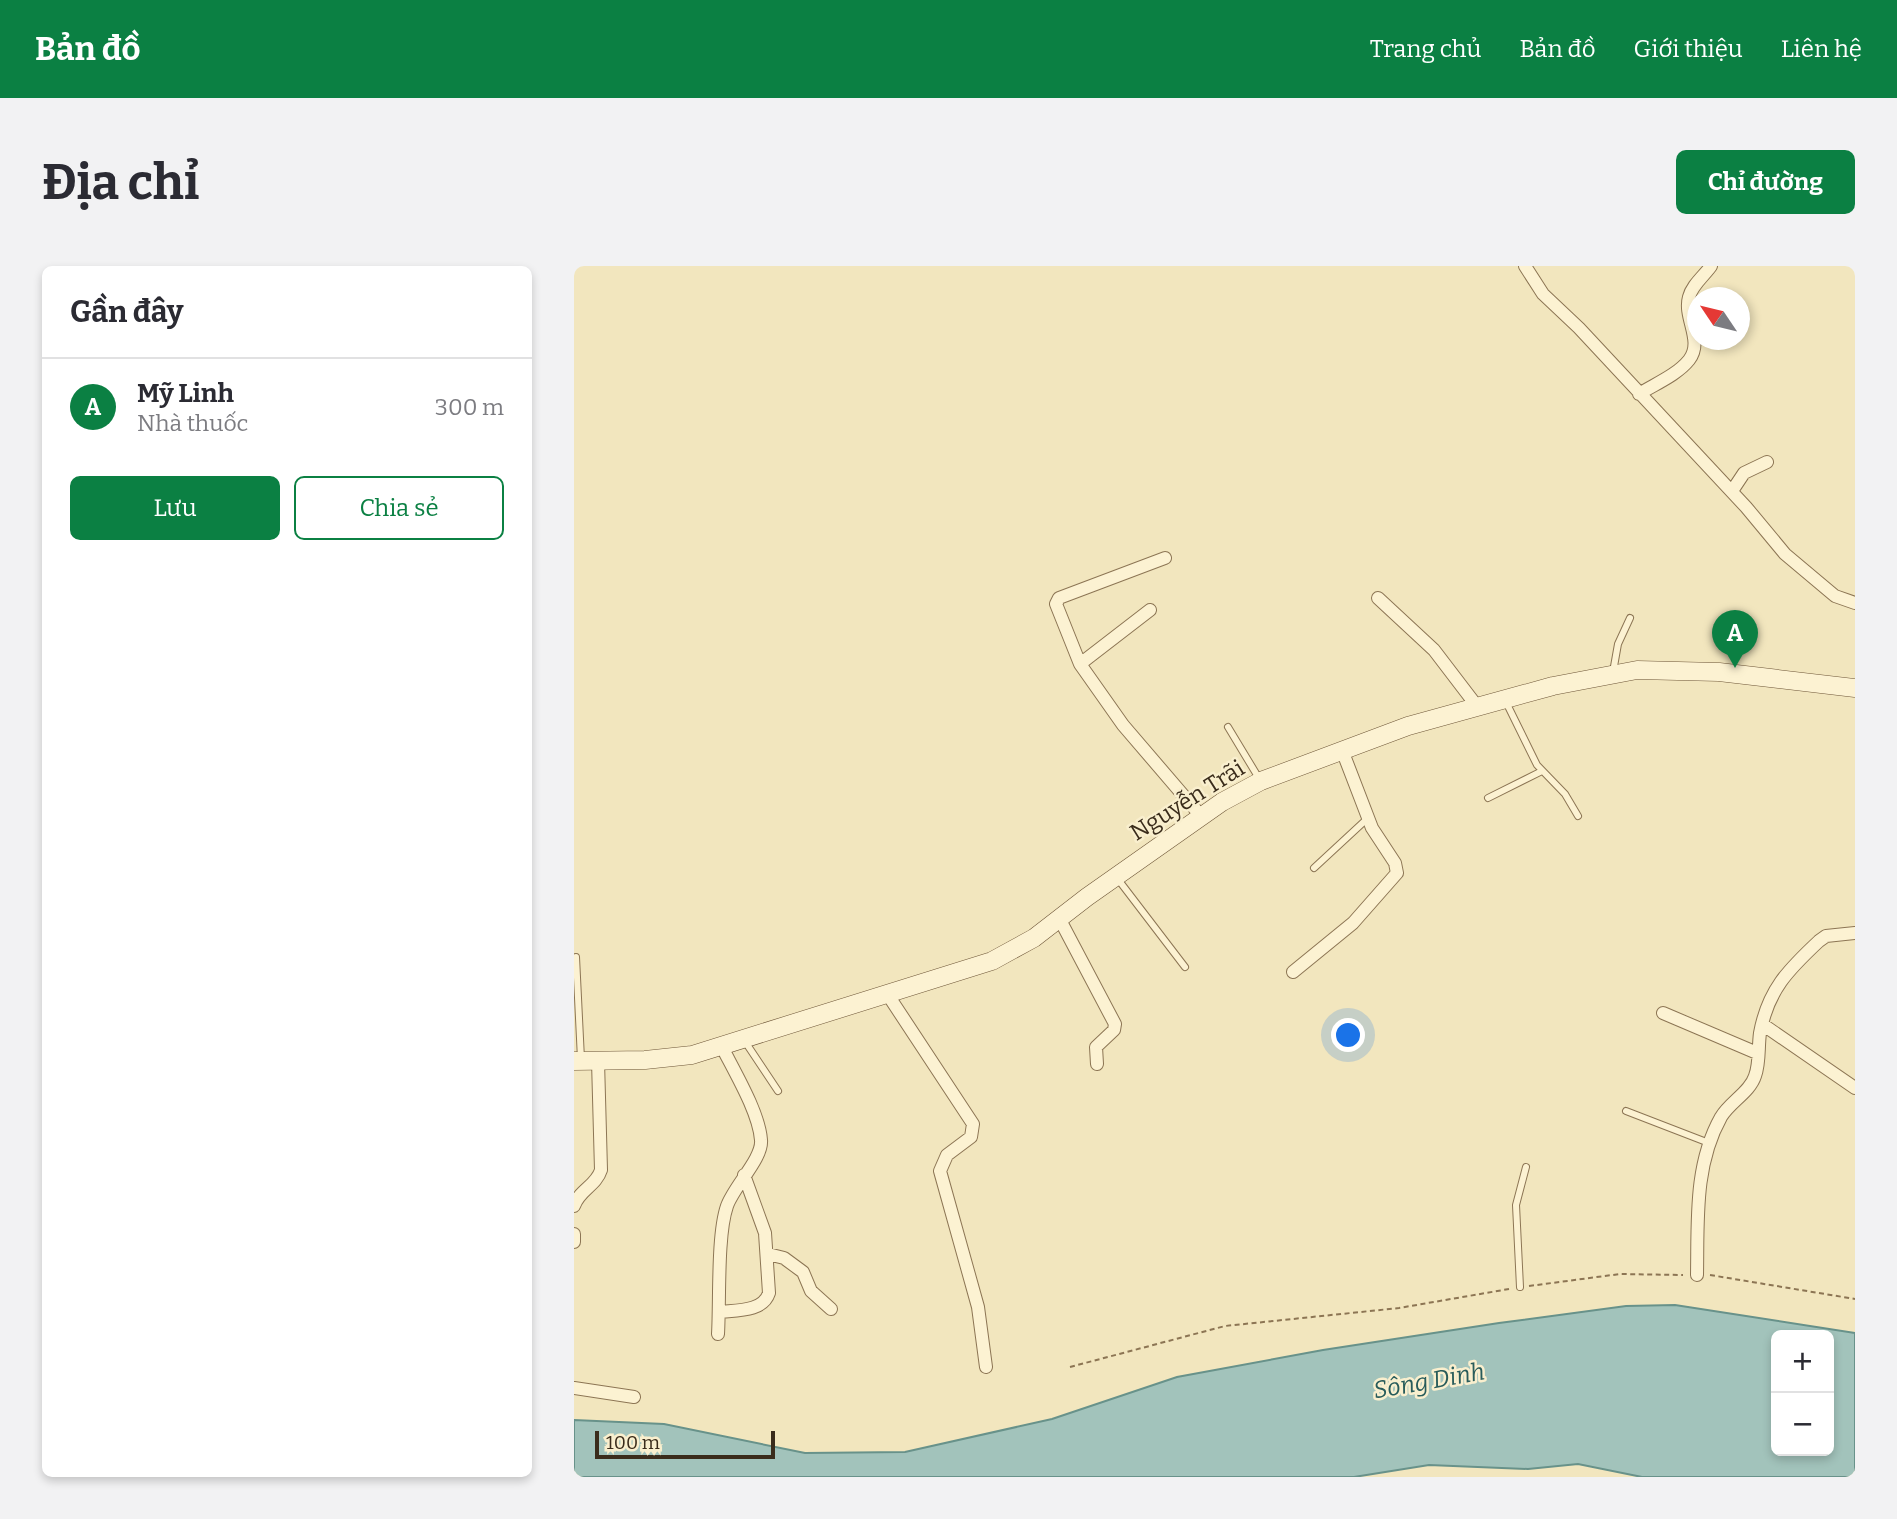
<!DOCTYPE html>
<html lang="vi">
<meta charset="utf-8">
<style>
body{margin:0;font-family:Bitter,serif;background:#f2f2f3;color:#2b2b33}
.controls{position:absolute;right:21px;bottom:21px;display:grid;overflow:hidden;border-radius:10px;box-shadow:0 4px 10px #0003}
.controls button{width:63px;height:63px;display:grid;place-items:center;padding:0;border:0;border-bottom:2px solid #e1e1e2;background:#fff;color:#2b2b33;font:35px sans-serif}
.compass{position:absolute;left:1113px;top:21px;width:63px;height:63px;border-radius:50%;background:#fff;box-shadow:0 4px 10px #0003;rotate:305deg}
.scale{position:absolute;left:21px;bottom:18px;width:180px;box-sizing:border-box;padding-left:7px;border:4px solid #3a2c1b;border-top:0;font-size:19px;line-height:24px;white-space:nowrap;color:#3a2c1b;-webkit-text-stroke:5px #f9efce;paint-order:stroke}
.you{position:absolute;left:775px;top:770px;width:24px;height:24px;margin:-18px;border:5px solid #fff;border-radius:50%;background:#1a73e8;box-shadow:0 0 0 10px #1a73e833}
.badge{display:grid;place-items:center;width:46px;height:46px;border-radius:50%;background:#0b8043;color:#fff;font-size:23px;font-weight:700}
.pin{position:absolute;translate:-50% -58px;filter:drop-shadow(0 2px 4px #0008)}
.pin::after{content:'';position:absolute;top:37px;width:24px;height:21px;background:inherit;clip-path:polygon(0 0,100% 0,50% 100%)}
.list{margin:0;padding:0;list-style:none}
h2{display:flex;justify-content:space-between;align-items:center;height:91px;margin:0;padding:0 28px;font-size:30px}
h2 small{font-size:23px;font-weight:400;color:#7c7c81}
.list li{display:grid;grid-template-columns:46px 1fr auto;gap:21px;align-items:center;box-sizing:border-box;height:98px;padding:0 28px;border-top:2px solid #e1e1e2}
.list b{display:block;font-size:26px;white-space:nowrap}
.list p{margin:0;font-size:23px;white-space:nowrap;color:#7c7c81}
.list em{font-size:23px;font-style:normal;color:#7c7c81}
.actions{display:flex;gap:14px;padding:21px 28px}
.actions a{flex:1;padding:16px 0;border:2px solid #0b8043;border-radius:10px;text-align:center;font-size:24px;color:#0b8043}
.actions .main{background:#0b8043;color:#fff}
.map{position:relative;flex:none;width:1281px;height:1211px;overflow:hidden;border-radius:10px}
header{display:flex;align-items:center;gap:42px;box-sizing:border-box;height:98px;padding:0 35px;background:#0b8043;color:#fff}
header strong{font-size:33px}
nav{display:flex;gap:38px;margin-inline-start:auto;font-size:24px}
.intro{display:flex;align-items:center;justify-content:space-between;box-sizing:border-box;height:168px;padding:0 42px}
h1{margin:0;font-size:49px}
.button{padding:18px 32px;border-radius:10px;background:#0b8043;color:#fff;font-size:24px;font-weight:700}
main{display:flex;gap:42px;padding:0 42px}
aside{flex:1;background:#fff;border-radius:10px;box-shadow:0 4px 10px #0003}
.map>svg:first-child{display:block}
</style>
<header>
<strong>Bản đồ</strong>
<nav><a>Trang chủ</a><a>Bản đồ</a><a>Giới thiệu</a><a>Liên hệ</a></nav>
</header>
<div class="intro"><h1>Địa chỉ</h1><a class="button">Chỉ đường</a></div>
<main>
<aside>
<h2>Gần đây<small></small></h2>
<ul class="list">
<li><span class="badge">A</span><div><b>Mỹ Linh</b><p>Nhà thuốc</p></div><em>300 m</em></li>
</ul>
<div class="actions"><a class="main">Lưu</a><a>Chia sẻ</a></div>
</aside>
<div class="map">
<svg width="1281" height="1211" viewBox="0 0 1281 1211">
<rect width="100%" height="100%" fill="#f2e6be"/>
<!-- water -->
<path fill="#a2c3bb" stroke="#68928a" stroke-width="2" fill-rule="evenodd" d="M 1101,1039 L 1281,1067 L 1281,1211 L 1068,1211 L 1004,1198 L 954,1203 L 855,1199 L 780,1211 L 0,1211 L 0,1154 L 90,1158 L 231,1187 L 331,1186 L 478,1153 L 603,1111 L 749,1084 L 925,1057 L 1052,1040 ZM 1202,1069 L 1255,1069 L 1255,1185 L 1202,1185 Z"/>
<g fill="none" stroke-linecap="round" stroke-linejoin="round">
<defs>
<path id="service" d="M 1039,406 L 1044,378 L 1056,352
M 931,434 L 963,499 L 991,528 L 1004,550
M 654,461 L 686,514
M 914,532 L 968,505
M 740,602 L 794,552
M 543,612 L 611,701
M 2,691 L 7,793
M 170,774 L 204,825
M 1052,845 L 1135,877
M 946,1021 L 942,939 L 952,901"/>
<path id="minor" d="M 951,0 L 969,28 L 1005,62 L 1172,241 L 1211,288 L 1261,330 L 1281,337
M 1065,128 C 1081,118 1103,109 1115,94 C 1130,75 1109,52 1115,31 C 1118,19 1130,10 1137,0
M 1158,225 L 1170,207 L 1193,196
M 804,332 L 860,384 L 902,439
M 576,344 L 506,398 L 549,459 L 627,550
M 506,398 L 482,338 L 485,332 L 591,292
M 485,652 L 541,758 L 540,764 L 522,781 L 523,798
M 719,706 L 779,657 L 823,607 L 821,597 L 798,562 L 768,484
M 314,729 L 399,858 L 397,871 L 373,889 L 366,905 L 404,1041 L 412,1101
M 1089,747 L 1183,787
M 1188,758 L 1281,822
M 0,940 C 5,924 22,920 27,904 L 24,795
M 0,968 L 0,976
M 194,988 L 210,992 L 229,1006 L 237,1025 L 257,1043
M 1123,1009 C 1124,955 1120,899 1147,851 C 1156,836 1176,826 1181,810 C 1186,797 1184,781 1186,767 C 1194,724 1214,704 1245,675 L 1252,670 L 1281,667
M 145,1046 C 162,1044 189,1046 195,1027 L 191,967 L 170,909
M 144,1068 C 146,1034 143,969 153,940 C 160,920 189,892 187,874 C 185,846 160,805 147,779
M 0,1122 L 60,1131"/>
<path id="secondary" d="M 0,795 L 71,794 L 118,789 L 418,695 L 460,672 L 513,631 L 648,536 L 687,515 L 834,460 L 979,420 L 1063,404 L 1145,406 L 1281,422"/>
</defs>
<!-- service casing -->
<use href="#service" stroke="#8c7554" stroke-width="8"/>
<!-- minor casing -->
<use href="#minor" stroke="#8c7554" stroke-width="14"/>
<!-- secondary casing -->
<use href="#secondary" stroke="#6e5638" stroke-width="19"/>
<!-- path -->
<path stroke="#8c7554" stroke-width="2" stroke-dasharray="5 3.5" stroke-linecap="butt" d="M 1136,1009 L 1281,1033
M 955,1020 L 1046,1008 L 1109,1009
M 496,1101 L 651,1060 L 825,1042 L 935,1023"/>
<!-- service -->
<use href="#service" stroke="#fcf2d2" stroke-width="6"/>
<!-- minor -->
<use href="#minor" stroke="#fcf2d2" stroke-width="12"/>
<!-- secondary -->
<use href="#secondary" stroke="#fcf2d2" stroke-width="18"/>
</g>
<g text-anchor="middle" stroke-width="5" stroke-linejoin="round" paint-order="stroke">
<!-- street labels -->
<g font-size="23" fill="#3a2c1b" stroke="#f9efce">
<text transform="translate(613 534) rotate(-32)" y="8">Nguyễn Trãi</text>
</g>
<!-- water labels -->
<g font-size="24" font-style="italic" fill="#285c5b" stroke="#f9efce">
<text transform="translate(855 1115) rotate(-10)" y="8">Sông Dinh</text>
</g>
</g>
</svg>
<div class="controls">
<button>+</button>
<button>−</button>
</div>
<svg class="compass" viewBox="-18 -18 36 36"><path d="M0-13l5 13h-10z" fill="#e53935"/><path d="M0 13l5-13h-10z" fill="#7c7c81"/></svg>
<div class="scale">100 m</div>
<div class="you"></div>
<div class="pin badge" style="left:1161px;top:402px">A</div>
</div>
</main>
